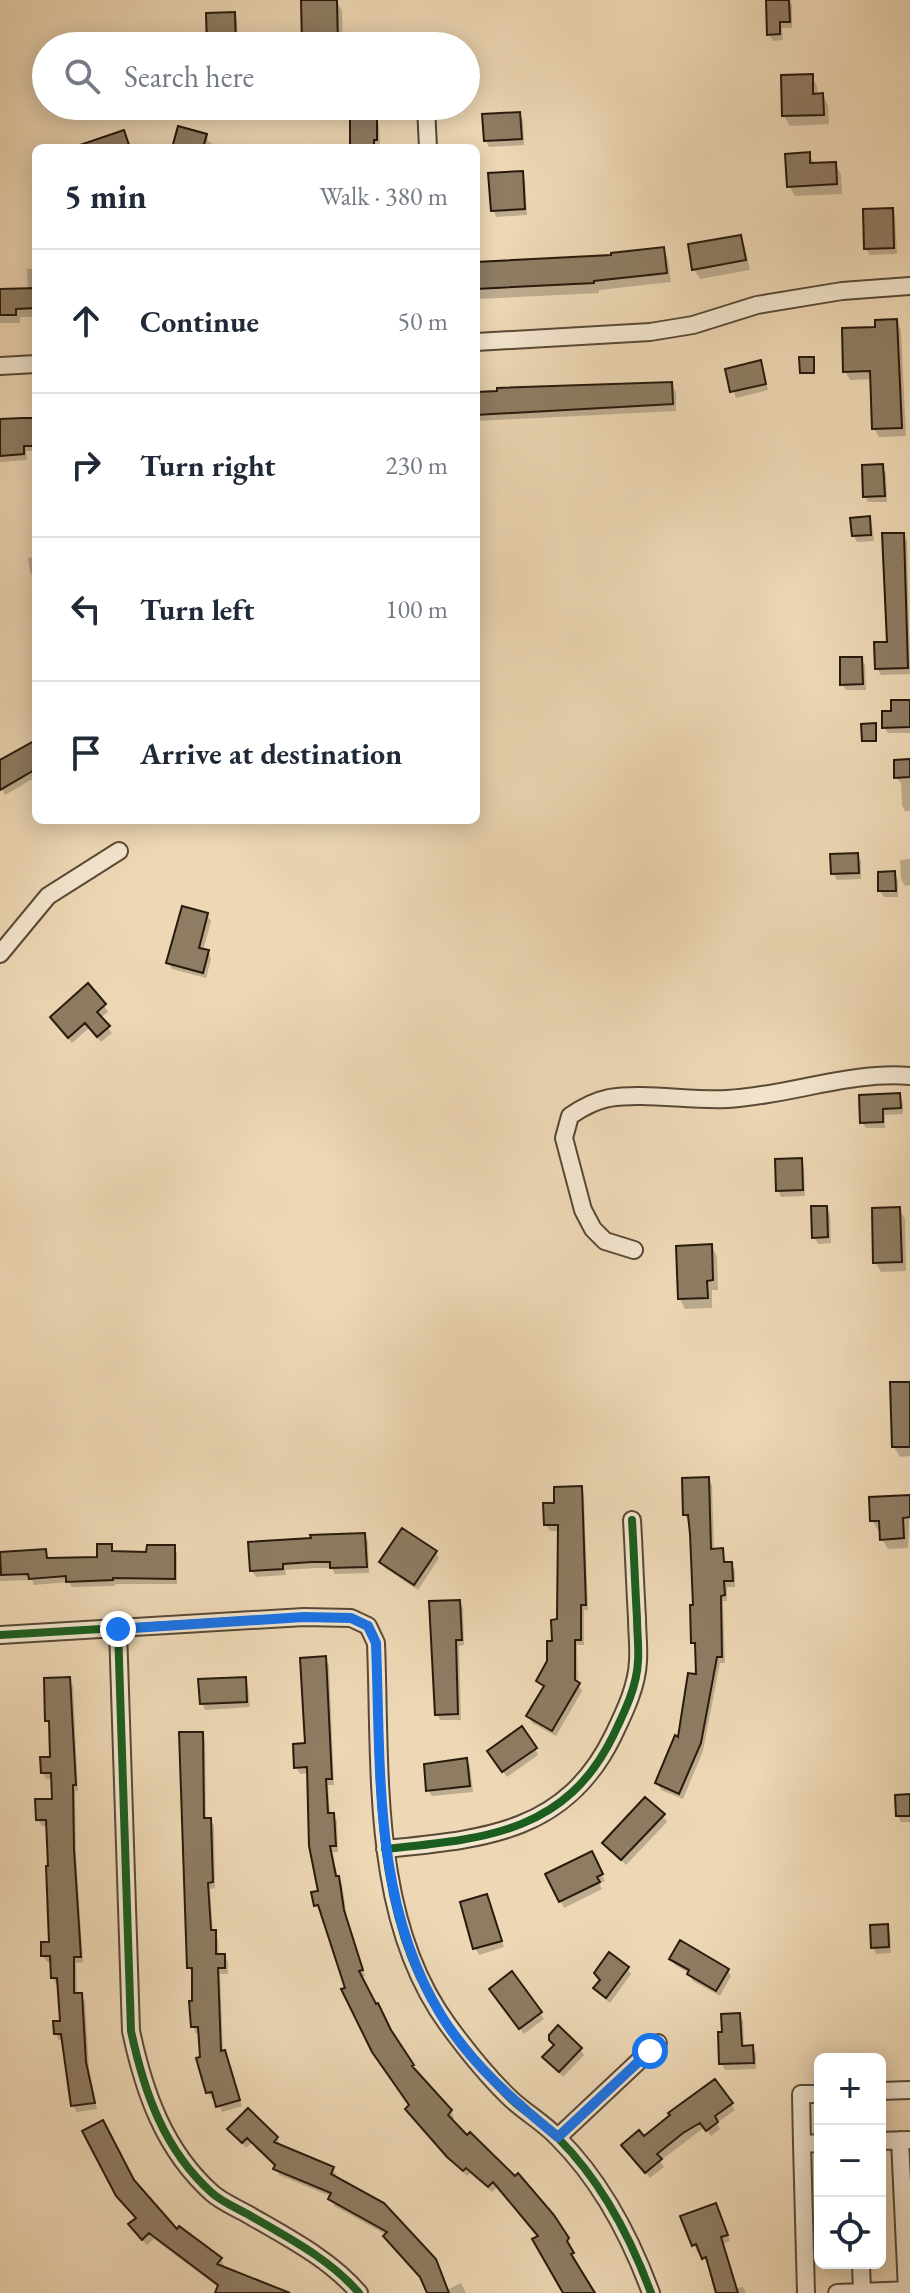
<!DOCTYPE html>
<meta charset="utf-8">
<style>
body{margin:0;font-family:"EB Garamond",serif;background:#f2f2f3;color:#1f2937}
.controls{position:absolute;right:24px;bottom:24px;display:grid;overflow:hidden;border-radius:12px;box-shadow:0 4px 20px #0003}
.controls button{width:72px;height:72px;display:grid;place-items:center;padding:0;border:0;border-bottom:2px solid #e0e1e3;background:#fff;color:#1f2937;font:40px sans-serif}
.stop{position:absolute;width:24px;height:24px;margin:-18px;border:6px solid #1a73e8;border-radius:50%;background:#fff}
.stop.end{background:#1a73e8;border-color:#fff;box-shadow:0 2px 8px #0008}
.list{margin:0;padding:0;list-style:none}
h2{display:flex;justify-content:space-between;align-items:center;height:104px;margin:0;padding:0 32px;font-size:34px}
h2 small{font-size:26px;font-weight:400;color:#747a83}
.list li{display:grid;grid-template-columns:52px 1fr auto;gap:24px;align-items:center;box-sizing:border-box;height:144px;padding:0 32px;border-top:2px solid #e0e1e3}
.list b{display:block;font-size:30px;white-space:nowrap}
.list em{font-size:26px;font-style:normal;color:#747a83}
.icon{flex:none;width:44px;height:44px;fill:none;stroke:currentColor;stroke-width:2;stroke-linecap:round;stroke-linejoin:round}
.map{position:relative;flex:none;width:910px;height:2293px;overflow:hidden}
.search{position:absolute;background:#fff;box-shadow:0 4px 20px #0003;left:32px;top:32px;width:448px;height:88px;display:flex;align-items:center;gap:20px;box-sizing:border-box;padding:0 28px;border-radius:44px;color:#747a83;font-size:30px}
.panel{position:absolute;background:#fff;box-shadow:0 4px 20px #0003;left:32px;top:144px;width:448px;height:680px;border-radius:12px}
.map>svg:first-child{display:block}
</style>
<div class="map">
<svg width="910" height="2293" viewBox="0 0 910 2293">
<rect width="100%" height="100%" fill="#edd7b4"/>
<filter id="stains"><feTurbulence type="fractalNoise" baseFrequency=".0025" numOctaves="4"/><feColorMatrix values="0 0 0 0 .2 0 0 0 0 .09 0 0 0 0 .02 0 0 0 .5 -.17"/></filter>
<radialGradient id="worn" r=".72"><stop offset=".6" stop-color="#630" stop-opacity="0"/><stop offset="1" stop-color="#630" stop-opacity=".3"/></radialGradient>
<!-- shadow -->
<path fill="#0003" d="M 768,0 L 789,0 L 792,5 L 792,28 L 782,28 L 783,40 L 773,41 L 769,34 Z
M 336,1 L 342,11 L 343,46 L 304,46 Z
M 234,14 L 237,20 L 238,46 L 209,46 Z
M 811,76 L 817,86 L 818,95 L 822,95 L 828,105 L 829,124 L 790,126 L 784,116 Z
M 519,114 L 523,120 L 524,145 L 489,147 L 486,141 Z
M 376,120 L 379,126 L 380,145 L 376,145 L 376,148 L 352,148 Z
M 206,136 L 209,142 L 221,148 L 174,148 Z
M 809,154 L 815,165 L 835,164 L 841,174 L 842,194 L 795,196 L 789,186 Z
M 522,173 L 525,180 L 527,215 L 496,217 L 493,210 Z
M 892,210 L 895,216 L 897,254 L 870,255 L 866,249 Z
M 740,237 L 745,247 L 750,270 L 700,279 L 694,269 Z
M 662,249 L 668,259 L 671,282 L 599,290 L 599,293 L 478,299 L 476,295 L 476,264 L 613,257 Z
M 27,269 L 36,269 L 36,317 L 20,317 L 20,323 L 0,323 L 0,291 L 28,290 Z
M 896,321 L 901,330 L 906,436 L 879,437 L 874,428 L 872,379 L 850,380 L 845,371 L 877,329 Z
M 760,362 L 768,390 L 736,398 L 727,370 Z
M 671,384 L 676,392 L 676,411 L 476,421 L 476,393 Z
M 36,421 L 36,451 L 26,451 L 27,460 L 0,462 L 0,437 Z
M 882,467 L 886,473 L 887,502 L 868,502 L 865,496 Z
M 869,518 L 872,525 L 874,541 L 857,542 L 854,536 Z
M 903,535 L 907,541 L 910,674 L 881,675 L 877,668 L 889,644 Z
M 36,557 L 36,582 L 35,582 L 30,572 L 28,558 Z
M 861,659 L 865,665 L 866,690 L 846,690 L 842,684 Z
M 910,702 L 910,733 L 888,733 L 884,727 L 893,713 Z
M 36,742 L 36,777 L 5,795 L 0,785 L 0,763 Z
M 910,761 L 910,811 L 905,811 L 902,805 L 901,783 L 896,777 Z
M 857,855 L 861,861 L 861,879 L 837,880 L 833,873 Z
M 910,859 L 910,885 L 905,886 L 901,879 L 900,860 Z
M 894,873 L 898,880 L 898,897 L 884,897 L 880,891 Z
M 207,915 L 211,921 L 203,951 L 208,952 L 211,959 L 206,978 L 172,969 L 169,963 Z
M 104,1005 L 108,1012 L 100,1018 L 112,1033 L 101,1042 L 89,1028 L 72,1043 L 56,1023 Z
M 899,1095 L 903,1102 L 903,1114 L 885,1115 L 885,1128 L 866,1128 L 862,1122 Z
M 801,1160 L 804,1166 L 805,1196 L 781,1197 L 778,1190 Z
M 826,1208 L 830,1214 L 831,1243 L 818,1244 L 814,1237 Z
M 899,1209 L 905,1219 L 906,1271 L 881,1272 L 875,1262 Z
M 711,1246 L 717,1256 L 718,1290 L 712,1290 L 712,1308 L 685,1309 L 680,1299 Z
M 910,1384 L 910,1456 L 900,1457 L 894,1447 Z
M 708,1479 L 712,1485 L 714,1550 L 722,1550 L 726,1564 L 731,1564 L 735,1570 L 735,1587 L 727,1587 L 727,1601 L 723,1601 L 725,1663 L 720,1663 L 703,1751 L 683,1799 L 661,1790 L 657,1783 L 680,1740 L 698,1676 L 697,1650 L 693,1643 L 695,1607 L 692,1533 L 685,1514 Z
M 581,1488 L 584,1495 L 588,1610 L 584,1610 L 584,1645 L 577,1645 L 578,1684 L 582,1691 L 556,1736 L 532,1723 L 528,1716 L 544,1689 L 538,1681 L 549,1662 L 559,1621 L 560,1531 L 550,1531 L 546,1525 L 556,1505 Z
M 910,1497 L 908,1548 L 888,1549 L 882,1539 L 882,1530 L 878,1530 L 872,1520 Z
M 364,1535 L 368,1541 L 369,1573 L 335,1574 L 332,1568 L 316,1568 L 285,1570 L 286,1575 L 256,1577 L 252,1571 Z
M 111,1546 L 114,1552 L 148,1554 L 174,1547 L 177,1553 L 177,1584 L 115,1584 L 115,1586 L 72,1587 L 69,1582 L 34,1585 L 32,1580 L 0,1581 L 0,1554 L 45,1551 L 49,1560 L 99,1559 Z
M 435,1552 L 439,1558 L 418,1590 L 385,1568 L 382,1562 Z
M 459,1602 L 463,1608 L 464,1645 L 459,1646 L 461,1720 L 440,1720 L 437,1714 Z
M 325,1658 L 329,1665 L 334,1785 L 328,1785 L 330,1815 L 333,1815 L 337,1821 L 338,1852 L 332,1852 L 338,1878 L 342,1884 L 347,1918 L 365,1976 L 361,1977 L 392,2035 L 416,2072 L 451,2111 L 454,2118 L 451,2121 L 552,2216 L 571,2246 L 569,2248 L 576,2260 L 573,2261 L 595,2293 L 566,2293 L 540,2237 L 497,2187 L 492,2192 L 470,2173 L 467,2176 L 411,2115 L 411,2106 L 347,1989 L 322,1911 L 320,1911 L 316,1905 L 320,1892 L 309,1773 L 300,1774 L 296,1767 L 307,1745 Z
M 69,1679 L 73,1686 L 78,1791 L 75,1791 L 76,1856 L 83,1962 L 76,1963 L 77,1995 L 81,1995 L 85,2001 L 89,2070 L 97,2109 L 77,2112 L 73,2106 L 63,2040 L 59,2040 L 56,2034 L 62,2023 L 60,1984 L 56,1984 L 53,1978 L 52,1962 L 47,1962 L 43,1956 L 51,1944 L 48,1826 L 42,1826 L 38,1820 L 54,1800 L 53,1779 L 46,1779 L 43,1773 L 53,1759 L 51,1728 L 47,1721 Z
M 245,1679 L 248,1685 L 250,1707 L 205,1710 L 202,1703 Z
M 202,1734 L 205,1740 L 206,1820 L 210,1820 L 214,1826 L 215,1888 L 210,1889 L 213,1932 L 218,1939 L 219,1956 L 224,1956 L 228,1962 L 228,1974 L 220,1974 L 223,2051 L 242,2106 L 222,2112 L 216,2097 L 212,2099 L 208,2092 L 200,2033 L 196,2033 L 193,2027 L 193,1974 L 189,1967 Z
M 535,1749 L 538,1755 L 507,1777 L 493,1758 Z
M 466,1760 L 470,1766 L 473,1792 L 432,1796 L 428,1790 Z
M 910,1796 L 910,1822 L 901,1822 L 898,1816 Z
M 663,1816 L 667,1822 L 626,1865 L 605,1843 Z
M 591,1854 L 605,1881 L 599,1883 L 602,1889 L 564,1908 L 548,1875 Z
M 493,1916 L 504,1947 L 479,1955 L 475,1948 Z
M 887,1926 L 890,1933 L 891,1953 L 876,1954 L 873,1947 Z
M 671,1959 L 727,1970 L 731,1976 L 720,1996 L 693,1981 L 689,1973 L 675,1965 Z
M 627,1968 L 631,1974 L 610,2003 L 599,1994 L 595,1988 Z
M 495,1995 L 540,2013 L 544,2019 L 524,2034 Z
M 739,2015 L 743,2021 L 744,2048 L 752,2047 L 756,2054 L 756,2069 L 725,2070 L 721,2064 L 724,2033 Z
M 555,2046 L 580,2049 L 584,2055 L 563,2077 L 545,2058 Z
M 731,2104 L 735,2110 L 717,2123 L 720,2129 L 711,2136 L 705,2127 L 660,2161 L 664,2167 L 650,2178 L 627,2151 L 644,2139 Z
M 230,2129 L 277,2138 L 280,2145 L 332,2168 L 336,2174 L 335,2178 L 447,2290 L 461,2283 L 466,2293 L 430,2293 L 424,2281 L 389,2243 L 387,2235 L 334,2206 L 332,2197 L 279,2175 L 276,2167 L 252,2143 L 246,2148 Z
M 134,2182 L 177,2232 L 220,2259 L 224,2265 L 222,2268 L 279,2293 L 220,2293 L 219,2288 L 154,2239 L 147,2245 L 134,2231 L 137,2219 L 122,2202 Z
M 719,2211 L 730,2241 L 723,2244 L 736,2288 L 743,2287 L 746,2293 L 713,2293 L 718,2292 L 710,2263 L 707,2264 L 701,2250 L 697,2252 L 683,2217 Z"/>
<!-- building -->
<path fill="#8e7c63" stroke="#281a0c" stroke-width="2" d="M 301,0 L 337,0 L 338,46 L 302,46 Z
M 766,0 L 789,0 L 790,22 L 780,22 L 780,34 L 767,35 Z
M 235,12 L 236,46 L 207,46 L 206,13 Z
M 813,74 L 813,94 L 823,93 L 824,115 L 782,116 L 781,75 Z
M 520,112 L 522,139 L 484,141 L 482,114 Z
M 350,118 L 377,118 L 377,140 L 374,140 L 374,148 L 350,148 Z
M 178,126 L 207,134 L 203,148 L 172,148 Z
M 124,130 L 130,148 L 77,148 L 77,146 Z
M 810,152 L 810,163 L 836,162 L 837,184 L 787,187 L 785,154 Z
M 523,171 L 525,209 L 491,211 L 488,173 Z
M 893,208 L 894,248 L 864,249 L 863,209 Z
M 741,235 L 746,260 L 692,270 L 688,244 Z
M 664,247 L 667,273 L 594,281 L 594,283 L 476,289 L 476,262 L 611,255 L 611,253 Z
M 36,288 L 36,308 L 16,309 L 16,315 L 0,315 L 0,289 Z
M 897,319 L 902,428 L 872,429 L 870,371 L 843,372 L 842,328 L 875,327 L 875,320 Z
M 799,357 L 814,357 L 814,373 L 800,373 Z
M 761,360 L 766,384 L 730,392 L 725,369 Z
M 672,382 L 673,404 L 476,415 L 476,392 L 497,391 L 497,388 Z
M 22,418 L 36,418 L 36,446 L 24,446 L 24,454 L 0,456 L 0,419 Z
M 883,464 L 885,496 L 863,497 L 862,465 Z
M 870,516 L 871,535 L 852,536 L 850,518 Z
M 882,533 L 904,533 L 908,668 L 875,669 L 874,642 L 887,642 Z
M 840,657 L 862,657 L 863,684 L 840,685 Z
M 891,700 L 910,700 L 910,727 L 882,728 L 882,711 L 891,711 Z
M 876,723 L 876,741 L 862,741 L 861,724 Z
M 36,740 L 36,769 L 0,790 L 0,760 Z
M 910,759 L 910,777 L 894,778 L 894,760 Z
M 858,853 L 859,873 L 831,874 L 830,854 Z
M 895,871 L 896,891 L 878,891 L 878,872 Z
M 182,906 L 208,913 L 199,948 L 209,950 L 203,973 L 166,963 Z
M 88,983 L 106,1004 L 97,1012 L 110,1026 L 97,1037 L 85,1023 L 68,1038 L 50,1017 Z
M 900,1093 L 901,1108 L 883,1109 L 883,1122 L 860,1123 L 859,1095 Z
M 802,1158 L 803,1190 L 776,1191 L 775,1159 Z
M 811,1206 L 827,1206 L 828,1237 L 812,1238 Z
M 900,1207 L 902,1262 L 873,1263 L 872,1208 Z
M 712,1244 L 713,1280 L 707,1281 L 708,1298 L 678,1299 L 676,1246 Z
M 890,1382 L 910,1382 L 910,1447 L 892,1447 Z
M 709,1477 L 711,1549 L 723,1548 L 724,1562 L 732,1562 L 733,1581 L 724,1581 L 725,1595 L 721,1596 L 722,1657 L 717,1657 L 701,1743 L 679,1794 L 655,1783 L 675,1735 L 678,1737 L 688,1673 L 696,1674 L 695,1643 L 691,1643 L 690,1605 L 693,1605 L 690,1534 L 688,1515 L 683,1515 L 682,1478 Z
M 582,1486 L 586,1605 L 581,1605 L 581,1640 L 575,1640 L 575,1680 L 580,1683 L 552,1731 L 526,1716 L 544,1686 L 536,1681 L 547,1661 L 547,1641 L 552,1641 L 551,1620 L 557,1619 L 558,1525 L 544,1525 L 543,1503 L 554,1503 L 554,1487 Z
M 910,1495 L 910,1517 L 903,1518 L 904,1538 L 880,1540 L 879,1521 L 870,1521 L 869,1497 Z
M 402,1528 L 437,1551 L 414,1585 L 379,1562 Z
M 365,1533 L 367,1567 L 330,1568 L 330,1562 L 312,1562 L 283,1564 L 283,1569 L 250,1571 L 248,1542 L 311,1538 L 310,1535 Z
M 97,1544 L 112,1544 L 112,1551 L 146,1552 L 147,1545 L 175,1545 L 175,1579 L 113,1578 L 113,1580 L 66,1582 L 66,1576 L 29,1579 L 28,1574 L 1,1575 L 0,1552 L 46,1549 L 47,1558 L 97,1557 Z
M 460,1600 L 462,1640 L 456,1640 L 458,1714 L 435,1715 L 429,1601 Z
M 326,1656 L 332,1779 L 326,1779 L 328,1813 L 334,1813 L 336,1846 L 330,1846 L 336,1876 L 339,1876 L 344,1910 L 363,1970 L 359,1971 L 376,2004 L 378,2003 L 391,2030 L 414,2065 L 412,2066 L 452,2110 L 448,2115 L 467,2135 L 470,2132 L 515,2176 L 518,2173 L 554,2215 L 569,2238 L 567,2241 L 574,2253 L 571,2254 L 595,2293 L 563,2293 L 532,2239 L 538,2236 L 493,2182 L 488,2187 L 466,2168 L 463,2171 L 447,2157 L 405,2109 L 409,2105 L 372,2052 L 341,1989 L 345,1988 L 318,1905 L 314,1906 L 311,1892 L 318,1891 L 309,1846 L 307,1767 L 294,1768 L 293,1744 L 305,1743 L 300,1658 Z
M 70,1677 L 76,1785 L 73,1785 L 74,1849 L 81,1957 L 74,1957 L 74,1993 L 82,1993 L 86,2062 L 95,2103 L 71,2106 L 61,2034 L 54,2034 L 53,2021 L 60,2021 L 57,1978 L 51,1978 L 50,1956 L 41,1956 L 41,1942 L 49,1942 L 46,1866 L 48,1866 L 46,1820 L 36,1820 L 35,1799 L 52,1799 L 51,1773 L 41,1773 L 40,1757 L 50,1757 L 49,1721 L 45,1721 L 44,1678 Z
M 246,1677 L 247,1702 L 200,1704 L 198,1679 Z
M 522,1726 L 537,1748 L 502,1772 L 487,1751 Z
M 179,1732 L 203,1732 L 204,1818 L 211,1818 L 213,1882 L 208,1883 L 211,1930 L 216,1930 L 216,1954 L 225,1954 L 225,1968 L 218,1968 L 221,2051 L 225,2050 L 240,2100 L 216,2107 L 212,2092 L 206,2093 L 196,2058 L 200,2057 L 198,2027 L 191,2027 L 189,2001 L 192,2001 L 192,1968 L 187,1968 Z
M 467,1758 L 470,1786 L 426,1791 L 424,1764 Z
M 910,1794 L 910,1816 L 896,1816 L 895,1795 Z
M 645,1797 L 665,1814 L 621,1860 L 602,1843 Z
M 592,1851 L 603,1874 L 597,1877 L 600,1882 L 559,1902 L 545,1874 Z
M 487,1894 L 502,1941 L 473,1949 L 460,1902 Z
M 888,1924 L 889,1947 L 871,1948 L 870,1925 Z
M 680,1940 L 729,1969 L 716,1991 L 687,1974 L 689,1970 L 669,1959 Z
M 609,1952 L 629,1967 L 606,1998 L 593,1988 L 600,1980 L 594,1973 Z
M 512,1971 L 542,2012 L 519,2029 L 489,1989 Z
M 740,2013 L 742,2046 L 753,2045 L 754,2063 L 719,2064 L 718,2032 L 722,2032 L 721,2014 Z
M 558,2025 L 582,2048 L 559,2072 L 542,2057 L 554,2045 L 549,2040 L 549,2035 Z
M 715,2079 L 733,2103 L 715,2116 L 718,2122 L 706,2131 L 700,2123 L 683,2133 L 657,2154 L 662,2159 L 645,2173 L 621,2145 L 639,2130 L 644,2136 L 670,2115 L 668,2113 Z
M 248,2108 L 278,2137 L 274,2142 L 334,2167 L 331,2174 L 384,2203 L 436,2259 L 449,2293 L 427,2293 L 420,2277 L 383,2236 L 387,2232 L 328,2199 L 331,2193 L 273,2169 L 275,2165 L 247,2138 L 242,2143 L 227,2129 Z
M 103,2120 L 134,2180 L 177,2229 L 179,2226 L 222,2258 L 217,2264 L 290,2293 L 215,2293 L 218,2285 L 149,2233 L 142,2240 L 128,2224 L 136,2218 L 116,2196 L 82,2131 Z
M 716,2203 L 728,2235 L 721,2237 L 738,2293 L 716,2293 L 706,2257 L 702,2259 L 696,2244 L 692,2246 L 680,2216 Z"/>
<g fill="none" stroke-linecap="round" stroke-linejoin="round">
<defs>
<path id="minor" d="M 426,106 L 428,148
M 476,342 L 650,332 L 693,325 L 757,305 L 842,291 L 910,286
M 0,366 L 36,364
M 0,954 L 48,896 L 119,851
M 634,1250 L 605,1241 L 593,1229 L 583,1210 L 564,1138 L 570,1116 C 583,1107 594,1101 609,1098 C 644,1092 690,1101 727,1099 C 788,1096 849,1071 910,1076
M 118,1629 L 131,2031 C 144,2092 164,2150 212,2193 C 222,2202 237,2208 249,2215 C 287,2237 330,2259 359,2293
M 0,1635 L 304,1617 L 351,1618 L 368,1626 L 376,1643 C 381,1769 370,1919 448,2025 C 467,2051 488,2077 511,2099 C 526,2113 544,2123 558,2138 C 601,2181 630,2236 651,2293
M 385,1849 C 482,1839 565,1834 613,1736 C 624,1713 637,1687 638,1661 C 639,1647 637,1632 637,1618 C 635,1585 634,1553 632,1520
M 880,2091 L 910,2090
M 820,2094 L 801,2094 L 802,2144 L 820,2143
M 558,2137 L 658,2043
M 900,2140 L 907,2290
M 880,2141 L 908,2140
M 802,2144 L 806,2293
M 861,2263 L 862,2292
M 837,2293 L 910,2290"/>
</defs>
<!-- minor casing -->
<use href="#minor" stroke="#594936" stroke-width="20"/>
<!-- minor -->
<use href="#minor" stroke="#f3e5ce" stroke-width="16"/>
<defs>
<path id="cycleway" d="M 118,1629 L 131,2031 C 144,2092 164,2150 212,2193 C 222,2202 237,2208 249,2215 C 287,2237 330,2259 359,2293
M 0,1635 L 304,1617 L 351,1618 L 368,1626 L 376,1643 C 381,1769 370,1919 448,2025 C 467,2051 488,2077 511,2099 C 526,2113 544,2123 558,2138 C 601,2181 630,2236 651,2293
M 385,1849 C 482,1839 565,1834 613,1736 C 624,1713 637,1687 638,1661 C 639,1647 637,1632 637,1618 C 635,1585 634,1553 632,1520"/>
</defs>
<!-- cycleway casing -->
<use href="#cycleway" stroke="#f3e5ce" stroke-width="13"/>
<!-- cycleway -->
<use href="#cycleway" stroke="#1b5e20" stroke-width="8"/>
</g>
<g fill="none" stroke-linecap="round" stroke-linejoin="round">
<!-- route -->
<path stroke="#1a73e8" stroke-width="10" d="M 118,1629 L 304,1617 L 351,1618 L 368,1626 L 376,1643 C 381,1769 373,1904 441,2015 C 471,2064 515,2102 558,2137 L 650,2051"/>
</g>
<rect width="100%" height="100%" filter="url(#stains)"/>
<rect width="100%" height="100%" fill="url(#worn)"/>
</svg>
<div class="controls">
<button>+</button>
<button>−</button>
<button><svg class="icon" aria-label="locate" viewBox="0 0 24 24"><circle cx="12" cy="12" r="6"/><path d="M12 2v4M12 18v4M2 12h4M18 12h4"/></svg></button>
</div>
<div class="stop" style="left:650px;top:2051px"></div>
<div class="stop end" style="left:118px;top:1629px"></div>
<div class="search"><svg class="icon" aria-label="search" viewBox="0 0 24 24"><circle cx="10" cy="10" r="6"/><path d="M15 15l6 6"/></svg>Search here</div>
<section class="panel">
<h2>5 min<small>Walk · 380 m</small></h2>
<ul class="list">
<li><svg class="icon" aria-label="ahead" viewBox="0 0 24 24"><path d="M12 20V5M6 11l6-6 6 6"/></svg><div><b>Continue</b></div><em>50 m</em></li>
<li><svg class="icon" aria-label="right" viewBox="0 0 24 24"><path d="M7 20v-9h11M14 6l5 5-5 5"/></svg><div><b>Turn right</b></div><em>230 m</em></li>
<li><svg class="icon" aria-label="left" viewBox="0 0 24 24"><path d="M17 20v-9H6M10 6l-5 5 5 5"/></svg><div><b>Turn left</b></div><em>100 m</em></li>
<li><svg class="icon" aria-label="arrive" viewBox="0 0 24 24"><path d="M6 21V4h12l-3 4 3 4H6"/></svg><div><b>Arrive at destination</b></div></li>
</ul>
</section>
</div>
